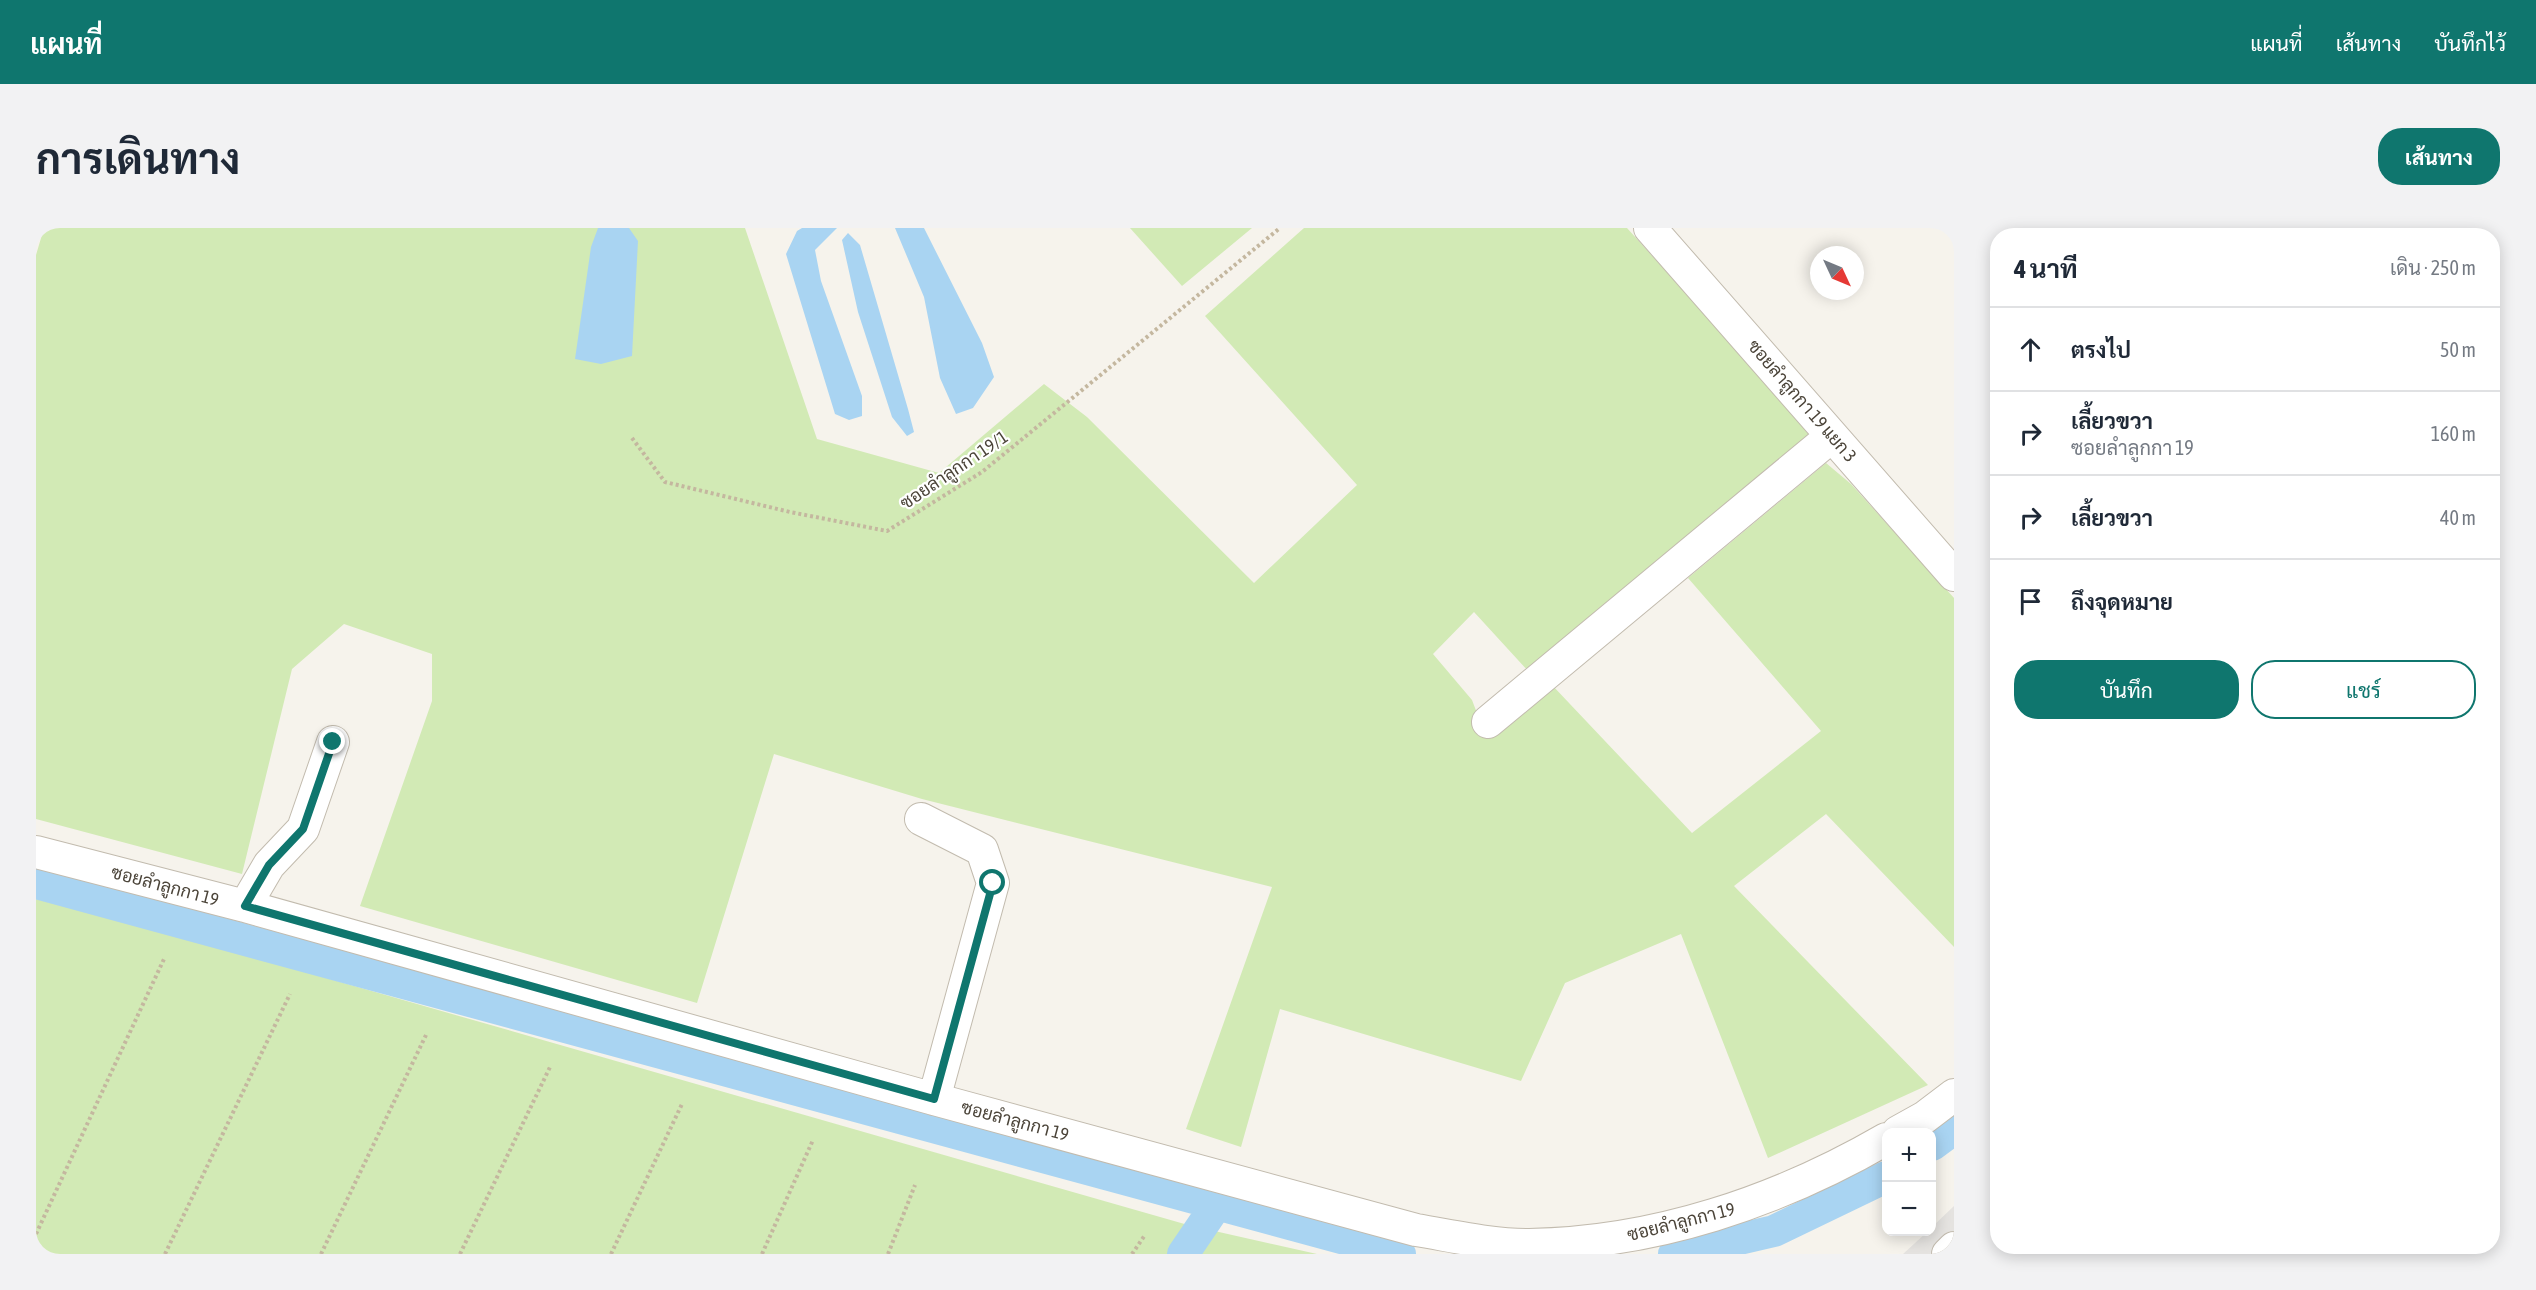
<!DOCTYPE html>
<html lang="th">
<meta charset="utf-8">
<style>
body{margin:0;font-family:"Asap Condensed",Sarabun,sans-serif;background:#f2f2f3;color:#1f2937}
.controls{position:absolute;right:18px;bottom:18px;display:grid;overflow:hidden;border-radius:12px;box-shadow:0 3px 15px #0003}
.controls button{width:54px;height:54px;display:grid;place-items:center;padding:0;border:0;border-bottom:2px solid #e0e1e3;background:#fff;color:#1f2937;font:30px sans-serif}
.compass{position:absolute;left:1774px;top:18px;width:54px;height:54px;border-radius:50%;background:#fff;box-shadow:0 3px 15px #0003;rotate:134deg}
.stop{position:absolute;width:18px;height:18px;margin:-14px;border:4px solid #0f766e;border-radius:50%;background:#fff}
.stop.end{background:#0f766e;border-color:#fff;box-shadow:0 2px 6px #0008}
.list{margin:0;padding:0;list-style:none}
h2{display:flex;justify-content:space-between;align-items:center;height:78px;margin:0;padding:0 24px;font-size:26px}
h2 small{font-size:20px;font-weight:400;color:#747a83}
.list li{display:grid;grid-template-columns:39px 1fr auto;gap:18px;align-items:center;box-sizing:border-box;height:84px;padding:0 24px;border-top:2px solid #e0e1e3}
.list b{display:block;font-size:22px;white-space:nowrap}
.list p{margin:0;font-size:20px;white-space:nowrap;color:#747a83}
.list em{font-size:20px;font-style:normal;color:#747a83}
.actions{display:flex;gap:12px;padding:18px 24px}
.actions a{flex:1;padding:14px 0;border:2px solid #0f766e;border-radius:24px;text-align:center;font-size:21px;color:#0f766e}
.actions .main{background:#0f766e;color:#fff}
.icon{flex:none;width:33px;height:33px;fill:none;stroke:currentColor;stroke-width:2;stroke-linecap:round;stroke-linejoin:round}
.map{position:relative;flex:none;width:1918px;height:1026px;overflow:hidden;border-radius:24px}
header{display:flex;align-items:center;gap:36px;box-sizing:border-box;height:84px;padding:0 30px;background:#0f766e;color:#fff}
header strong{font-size:28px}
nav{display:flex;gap:33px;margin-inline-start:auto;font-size:21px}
.intro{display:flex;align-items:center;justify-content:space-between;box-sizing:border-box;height:144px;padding:0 36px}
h1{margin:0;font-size:42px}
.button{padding:15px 27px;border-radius:24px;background:#0f766e;color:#fff;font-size:21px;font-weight:700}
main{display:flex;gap:36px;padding:0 36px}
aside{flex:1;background:#fff;border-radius:24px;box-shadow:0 3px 15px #0003}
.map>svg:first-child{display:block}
</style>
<header>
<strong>แผนที่</strong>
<nav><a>แผนที่</a><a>เส้นทาง</a><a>บันทึกไว้</a></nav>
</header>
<div class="intro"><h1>การเดินทาง</h1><a class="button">เส้นทาง</a></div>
<main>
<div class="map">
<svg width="1918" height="1026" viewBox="0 0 1918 1026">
<rect width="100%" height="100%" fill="#f6f3ec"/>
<!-- green -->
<path fill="#d2eab5" d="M 8,0 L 709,0 L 781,211 L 903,245 L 1008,156 L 1051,189 L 1218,355 L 1321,257 L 1169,88 L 1268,0 L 1591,0 L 1779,208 L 1493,444 L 1438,384 L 1397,426 L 1436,472 L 1444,493 L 1516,457 L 1656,605 L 1785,503 L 1652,350 L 1790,235 L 1815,256 L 1918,370 L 1918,719 L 1790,586 L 1698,658 L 1892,857 L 1732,930 L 1645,706 L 1529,755 L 1485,853 L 1244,781 L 1205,919 L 1150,901 L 1236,659 L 886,571 L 738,526 L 661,775 L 324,678 L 396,473 L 396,426 L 308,396 L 256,441 L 206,646 L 0,591 L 0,27 Z
M 1094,0 L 1216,0 L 1146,58 Z
M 0,671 L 137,706 L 1152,997 L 1281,1026 L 0,1026 Z"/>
<!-- parking -->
<path fill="#e5e3e0" d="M 1918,978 L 1918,1026 L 1867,1026 L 1891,1004 L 1896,1004 L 1896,999 Z"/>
<!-- water -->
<path fill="#a9d4f2" d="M 562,0 L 593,0 L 602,13 L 596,128 L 565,136 L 539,131 L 555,19 Z
M 766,0 L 801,0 L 779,22 L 785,53 L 826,168 L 826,188 L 813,192 L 799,186 L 750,26 L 761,3 Z
M 859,0 L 888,0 L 946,115 L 958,149 L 937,180 L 920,186 L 904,150 L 888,69 Z
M 812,5 L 824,17 L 872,181 L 878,204 L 871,208 L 856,189 L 845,155 L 822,84 L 806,12 Z"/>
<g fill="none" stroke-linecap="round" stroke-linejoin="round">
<!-- canal -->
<path stroke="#a9d4f2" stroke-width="32" d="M 0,655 L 1364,1026
M 1896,917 L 1918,901
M 1147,1026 L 1181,976
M 1638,1026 L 1738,1003 L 1850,949"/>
<defs>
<path id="minor" d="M 1614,0 L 1918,347
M 1452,494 L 1796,208
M 885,591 L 946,622 L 957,655 L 898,871
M 0,624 L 209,678 L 898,871 L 1380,1002 C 1417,1008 1455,1017 1493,1017 C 1619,1015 1741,974 1850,911
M 209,678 L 233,637 L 267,601 L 297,514
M 1862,904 L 1889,889 L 1918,867
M 1912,1026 L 1918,1020"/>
</defs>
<!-- minor casing -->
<use href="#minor" stroke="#c2bbae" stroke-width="34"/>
<!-- path -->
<path stroke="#c4b79f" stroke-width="4" stroke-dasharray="3 3" stroke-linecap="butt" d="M 596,210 L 629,254 L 754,284 L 851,303 L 946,244 L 1244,0
M 0,1006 L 128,731
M 129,1026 L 254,766
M 285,1026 L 390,807
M 424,1026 L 515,837
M 575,1026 L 646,876
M 726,1026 L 777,912
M 852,1026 L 879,957
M 1096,1026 L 1109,1007"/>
<!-- minor -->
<use href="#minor" stroke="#fff" stroke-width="32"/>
</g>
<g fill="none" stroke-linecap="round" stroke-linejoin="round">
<!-- route -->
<path stroke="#0f766e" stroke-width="8" d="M 297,514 L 267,601 L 233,637 L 209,678 L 898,871 L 957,655"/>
</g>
<g text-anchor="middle" stroke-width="4.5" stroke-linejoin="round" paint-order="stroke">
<!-- street labels -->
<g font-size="18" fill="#4b4439" stroke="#fff">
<text transform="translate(1766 173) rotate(49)" y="6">ซอยลำลูกกา 19 แยก 3</text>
<text transform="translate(918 242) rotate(-34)" y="6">ซอยลำลูกกา 19/1</text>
<text transform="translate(129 658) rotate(15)" y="6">ซอยลำลูกกา 19</text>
<text transform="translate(979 893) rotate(15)" y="6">ซอยลำลูกกา 19</text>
<text transform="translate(1645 994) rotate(-14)" y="6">ซอยลำลูกกา 19</text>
</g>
</g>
</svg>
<div class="controls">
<button>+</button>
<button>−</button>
</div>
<svg class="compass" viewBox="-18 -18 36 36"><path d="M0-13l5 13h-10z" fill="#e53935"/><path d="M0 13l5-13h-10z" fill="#747a83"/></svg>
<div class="stop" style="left:957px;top:655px"></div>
<div class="stop end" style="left:297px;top:514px"></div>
</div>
<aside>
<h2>4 นาที<small>เดิน · 250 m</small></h2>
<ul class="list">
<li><svg class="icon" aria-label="ahead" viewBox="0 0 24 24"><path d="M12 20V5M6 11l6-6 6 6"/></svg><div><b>ตรงไป</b></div><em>50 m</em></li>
<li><svg class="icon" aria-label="right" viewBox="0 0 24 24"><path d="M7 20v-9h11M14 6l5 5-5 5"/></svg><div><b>เลี้ยวขวา</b><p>ซอยลำลูกกา 19</p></div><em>160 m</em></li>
<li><svg class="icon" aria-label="right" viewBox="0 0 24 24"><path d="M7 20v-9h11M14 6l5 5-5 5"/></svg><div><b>เลี้ยวขวา</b></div><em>40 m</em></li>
<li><svg class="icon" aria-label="arrive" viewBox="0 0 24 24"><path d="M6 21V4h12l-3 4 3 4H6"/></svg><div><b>ถึงจุดหมาย</b></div></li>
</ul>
<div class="actions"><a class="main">บันทึก</a><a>แชร์</a></div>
</aside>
</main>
